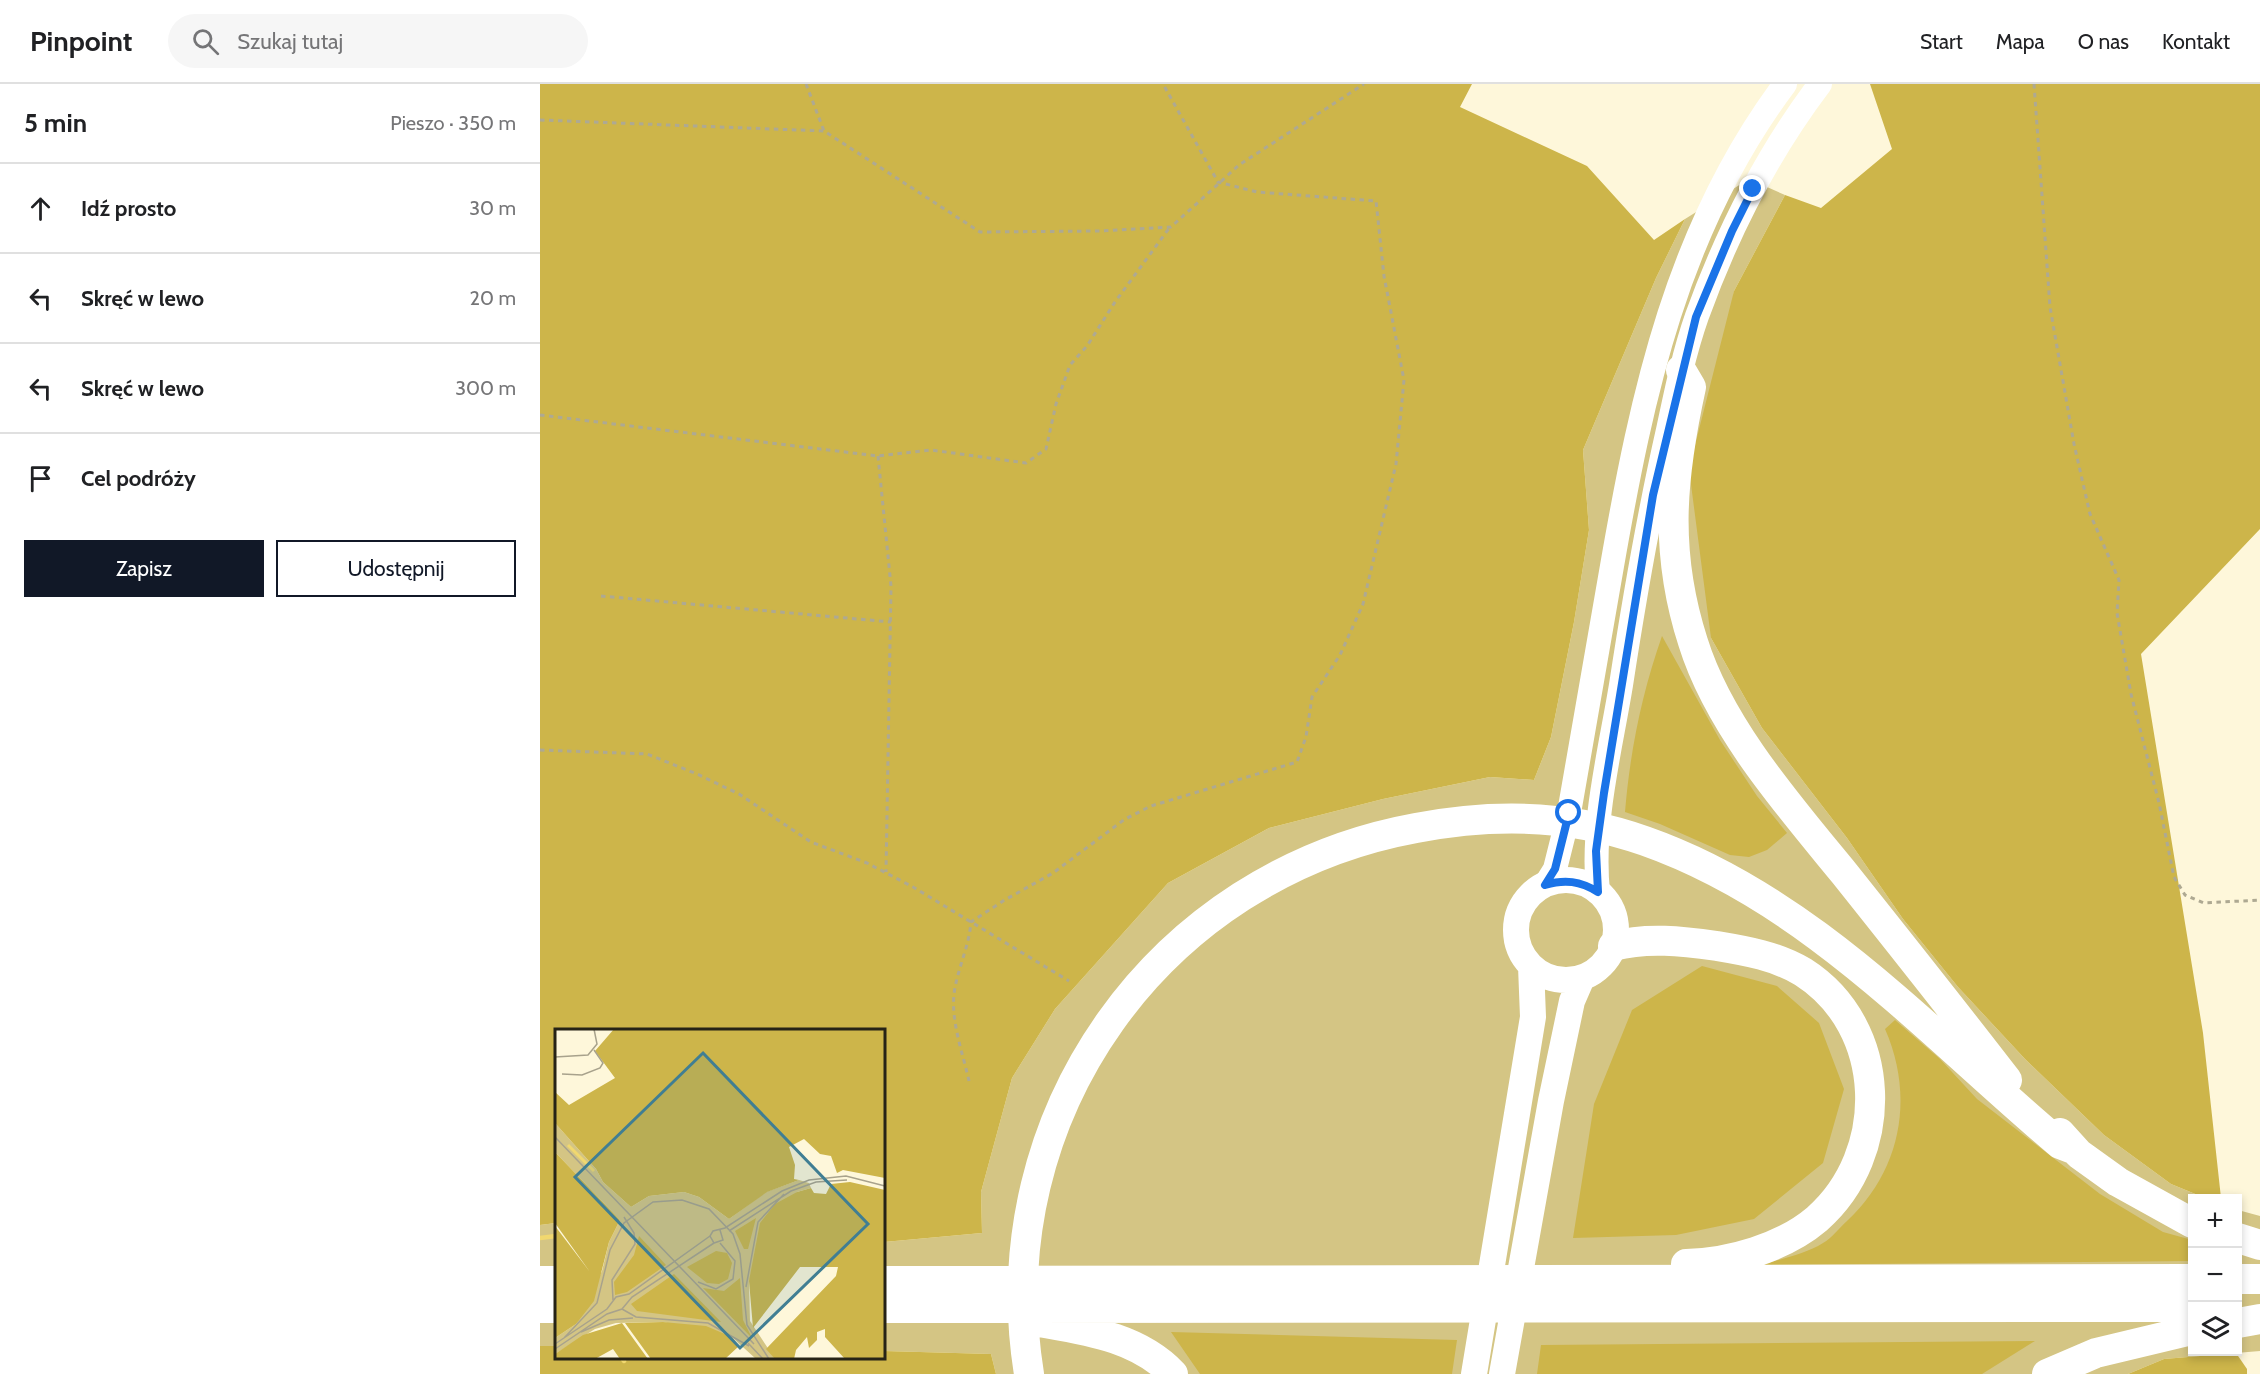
<!DOCTYPE html>
<html lang="pl">
<meta charset="utf-8">
<style>
body{margin:0;font-family:Cabin,sans-serif;background:#f6f6f6;color:#202124}
.controls{position:absolute;right:18px;bottom:18px;display:grid;overflow:hidden;border-radius:0px;box-shadow:0 3px 9px #0003}
.controls button{width:54px;height:54px;display:grid;place-items:center;padding:0;border:0;border-bottom:2px solid #e0e0e0;background:#fff;color:#202124;font:30px sans-serif}
.stop{position:absolute;width:18px;height:18px;margin:-14px;border:4px solid #1a73e8;border-radius:50%;background:#fff}
.stop.end{background:#1a73e8;border-color:#fff;box-shadow:0 2px 6px #0008}
.list{margin:0;padding:0;list-style:none}
h2{display:flex;justify-content:space-between;align-items:center;height:78px;margin:0;padding:0 24px;font-size:26px}
h2 small{font-size:20px;font-weight:400;color:#757577}
.list li{display:grid;grid-template-columns:39px 1fr auto;gap:18px;align-items:center;box-sizing:border-box;height:90px;padding:0 24px;border-top:2px solid #e0e0e0}
.list b{display:block;font-size:22px;white-space:nowrap}
.list em{font-size:20px;font-style:normal;color:#757577}
.actions{display:flex;gap:12px;padding:18px 24px}
.actions a{flex:1;padding:14px 0;border:2px solid #111827;border-radius:0px;text-align:center;font-size:21px;color:#111827}
.actions .main{background:#111827;color:#fff}
.icon{flex:none;width:33px;height:33px;fill:none;stroke:currentColor;stroke-width:2;stroke-linecap:round;stroke-linejoin:round}
.map{position:relative;flex:none;width:1720px;height:1290px;overflow:hidden}
header{display:flex;align-items:center;gap:36px;box-sizing:border-box;height:84px;padding:0 30px;background:#fff;border-bottom:2px solid #e0e0e0}
header strong{font-size:28px}
nav{display:flex;gap:33px;margin-inline-start:auto;font-size:21px}
.search{width:420px;height:54px;background:#f6f6f6;display:flex;align-items:center;gap:15px;box-sizing:border-box;padding:0 21px;border-radius:33px;color:#757577;font-size:22px}
main{display:flex}
aside{flex:1;background:#fff}
.map>svg:first-child{display:block}
</style>
<header>
<strong>Pinpoint</strong>
<div class="search"><svg class="icon" aria-label="search" viewBox="0 0 24 24"><circle cx="10" cy="10" r="6"/><path d="M15 15l6 6"/></svg>Szukaj tutaj</div>
<nav><a>Start</a><a>Mapa</a><a>O nas</a><a>Kontakt</a></nav>
</header>
<main>
<aside>
<h2>5 min<small>Pieszo · 350 m</small></h2>
<ul class="list">
<li><svg class="icon" aria-label="ahead" viewBox="0 0 24 24"><path d="M12 20V5M6 11l6-6 6 6"/></svg><div><b>Idź prosto</b></div><em>30 m</em></li>
<li><svg class="icon" aria-label="left" viewBox="0 0 24 24"><path d="M17 20v-9H6M10 6l-5 5 5 5"/></svg><div><b>Skręć w lewo</b></div><em>20 m</em></li>
<li><svg class="icon" aria-label="left" viewBox="0 0 24 24"><path d="M17 20v-9H6M10 6l-5 5 5 5"/></svg><div><b>Skręć w lewo</b></div><em>300 m</em></li>
<li><svg class="icon" aria-label="arrive" viewBox="0 0 24 24"><path d="M6 21V4h12l-3 4 3 4H6"/></svg><div><b>Cel podróży</b></div></li>
</ul>
<div class="actions"><a class="main">Zapisz</a><a>Udostępnij</a></div>
</aside>
<div class="map">
<svg width="1720" height="1290" viewBox="0 0 1720 1290">
<rect width="100%" height="100%" fill="#fef7da"/>
<!-- green -->
<path fill="#d4c584" d="M 1209,95 L 1245,111 L 1194,207 L 1171,554 L 1222,644 L 1307,754 L 1363,835 L 1418,903 L 1485,975 L 1564,1051 L 1631,1100 L 1665,1114 L 1652,1114 L 1652,1268 L 1698,1268 L 1698,1126 L 1720,1132 L 1720,1267 L 1624,1275 L 1588,1290 L 456,1290 L 451,1270 L 344,1267 L 344,1158 L 442,1149 L 441,1108 L 472,994 L 515,925 L 628,799 L 729,744 L 843,715 L 950,693 L 994,696 L 1011,653 L 1034,538 L 1049,446 L 1043,366 L 1116,194 L 1145,135 Z
M 16,1139 L 16,1262 L 0,1262 L 0,1141 Z"/>
<!-- forest -->
<path fill="#cdb54a" d="M 0,0 L 932,0 L 920,23 L 1047,82 L 1114,156 L 1145,135 L 1116,194 L 1043,366 L 1049,446 L 1034,538 L 1011,653 L 994,696 L 950,693 L 843,715 L 729,744 L 628,799 L 515,925 L 472,994 L 441,1108 L 442,1149 L 344,1158 L 344,946 L 16,946 L 16,1139 L 0,1141 Z
M 1330,0 L 1720,0 L 1720,445 L 1601,570 L 1663,949 L 1681,1114 L 1665,1114 L 1631,1100 L 1564,1051 L 1485,975 L 1418,903 L 1363,835 L 1307,754 L 1222,644 L 1171,554 L 1149,385 L 1194,207 L 1245,111 L 1281,124 L 1352,65 Z
M 1122,552 L 1180,656 L 1217,712 L 1247,749 L 1227,766 L 1209,773 L 1190,771 L 1120,740 L 1085,728 C 1090,667 1102,609 1122,552 Z
M 1162,882 L 1237,902 L 1279,939 L 1304,1005 L 1283,1079 L 1214,1135 L 1136,1151 L 1033,1154 L 1054,1020 L 1092,926 Z
M 1355,936 L 1400,975 L 1437,1015 L 1560,1110 L 1623,1148 L 1652,1156 L 1652,1177 L 1223,1181 C 1242,1174 1266,1170 1283,1159 C 1292,1154 1299,1144 1307,1137 C 1361,1087 1375,1013 1345,945 Z
M 631,1248 L 917,1256 L 912,1290 L 660,1290 Z
M 1495,1257 L 1442,1290 L 997,1290 L 1001,1261 Z
M 0,1262 L 16,1262 L 16,1274 L 344,1274 L 344,1267 L 451,1270 L 456,1290 L 0,1290 Z
M 1696,1269 L 1707,1285 L 1707,1290 L 1588,1290 L 1624,1275 Z"/>
<g fill="none" stroke-linecap="round" stroke-linejoin="round">
<!-- stream -->
<path stroke="#f1d86f" stroke-width="4.5" d="M 0,1154 L 16,1152
M 82,1274 L 84,1277"/>
<!-- path -->
<path stroke="#aea992" stroke-width="3" stroke-dasharray="4.5 4.5" stroke-linecap="butt" d="M 266,0 L 284,47
M 1494,0 L 1510,223 L 1534,360 L 1550,430 L 1579,496 L 1577,529 L 1591,610 L 1619,719 L 1634,793 L 1645,811 L 1664,819 L 1720,816
M 0,36 L 284,47 L 440,148 L 561,147 L 631,143 L 699,81 L 824,0
M 0,331 L 338,372 L 391,366 L 486,379 L 506,365 L 516,320 L 530,281 L 547,262 L 575,218 L 630,143
M 338,372 L 351,502 L 346,788
M 61,512 L 351,538
M 0,666 L 107,670 L 157,690 L 199,710 L 271,758 L 327,779 L 373,803 L 529,897
M 429,997 C 423,970 411,938 414,910 C 417,886 429,863 431,838 L 463,817 L 513,789 L 585,735 L 611,722 L 757,678 L 766,653 L 772,613 L 800,571 L 823,520 L 856,380 L 864,296 L 844,192 L 836,117 L 717,108 L 678,98 L 623,0"/>
<!-- secondary -->
<path stroke="#fff" stroke-width="24" d="M 1005,801 L 1015,785 L 1029,729 C 1043,647 1057,565 1072,482 C 1102,310 1137,144 1245,0
M 1058,808 C 1051,740 1070,668 1081,601 C 1094,516 1109,430 1128,346 C 1136,308 1144,269 1157,232 C 1187,149 1227,70 1280,0"/>
<!-- primary -->
<path stroke="#fff" stroke-width="26" d="M976 846a50 50 0 1 1 100 0a50 50 0 1 1-100 0Z
M 934,1290 L 993,933 L 991,882
M 962,1290 L 1011,1017 L 1032,917 L 1042,894"/>
<!-- motorway -->
<path stroke="#fff" stroke-width="30" d="M 1141,286 L 1151,303 C 1131,394 1124,468 1153,558 C 1179,642 1249,722 1304,789 C 1359,858 1413,926 1467,996
M 1073,862 C 1107,853 1142,857 1177,862 C 1207,867 1236,872 1263,888 C 1349,943 1351,1070 1277,1135 C 1243,1164 1189,1179 1146,1180
M 1520,1049 L 1539,1070 L 1578,1098 L 1652,1139
M 1698,1154 L 1720,1161
M 1698,1195 L 1720,1195
M 0,1197 L 16,1197
M 344,1197 L 1652,1195
M 0,1224 L 16,1224
M 344,1224 L 1652,1223
M 494,1237 C 544,1246 597,1252 633,1290
M 1698,1239 L 1720,1235
M 489,1290 C 447,1031 619,791 876,744 C 954,729 1030,730 1105,757 C 1270,815 1389,950 1520,1060 L 1533,1065
M 1507,1290 L 1556,1269 L 1652,1246"/>
</g>
<g fill="none" stroke-linecap="round" stroke-linejoin="round">
<!-- route -->
<path stroke="#1a73e8" stroke-width="8" d="M 1029,729 L 1015,785 L 1005,801 C 1025,795 1040,797 1058,808 L 1056,767 L 1064,709 L 1113,411 L 1156,233 L 1192,147 L 1213,105"/>
</g>
<!-- overview -->
<g transform="translate(15 945)">
<rect width="330" height="330" fill="#fef7da"/>
<path d="M 0,94 L 41,140 L 48,153 L 76,178 L 94,167 L 129,163 L 144,168 L 174,190 L 211,163 L 244,151 L 254,154 L 256,159 L 242,163 L 194,252 L 195,292 L 220,330 L 201,330 L 177,308 L 108,293 L 61,294 L 40,300 L 0,325 L 0,309 L 21,295 L 47,242 L 54,213 L 65,191 L 0,123 Z" fill="#d4c584"/>
<path d="M 59,0 L 330,0 L 330,149 L 288,141 L 282,144 L 276,127 L 265,125 L 249,110 L 234,118 L 240,136 L 239,150 L 244,151 L 212,163 L 174,190 L 144,168 L 129,163 L 94,167 L 76,178 L 48,153 L 41,140 L 0,94 L 0,63 L 14,76 L 60,49 L 40,22 ZM 0,123 L 65,191 L 54,213 L 39,272 L 21,295 L 0,309 L 0,197 L 35,243 L 0,194 ZM 295,153 L 330,161 L 330,330 L 290,330 L 270,308 L 270,300 L 262,303 L 262,311 L 254,319 L 252,308 L 241,321 L 239,330 L 220,330 L 211,320 L 281,247 L 283,238 L 245,238 L 198,299 L 194,252 L 205,194 L 220,175 L 242,163 L 256,159 L 259,164 L 271,165 L 276,155 ZM 201,189 L 193,220 L 189,220 L 180,202 ZM 84,207 L 111,236 L 72,263 L 60,266 L 59,253 L 79,226 ZM 161,222 L 172,224 L 177,234 L 173,250 L 164,255 L 152,254 L 132,238 ZM 119,245 L 166,293 L 82,282 L 76,275 ZM 185,249 L 188,291 L 197,309 L 148,259 L 169,262 ZM 108,293 L 151,297 L 177,308 L 184,317 L 170,330 L 96,330 L 70,294 ZM 67,294 L 93,330 L 65,330 L 58,320 L 40,330 L 0,330 L 0,325 L 28,306 Z" fill="#cdb54a"/>
<path fill="none" stroke="#f1d86f" stroke-width="3" d="M 13,116 L 39,142"/>
<path fill="none" stroke="#a8a28c" stroke-width="1.5" d="M 0,28 L 33,26 L 42,15 L 39,0M 7,45 L 27,46 L 45,39 L 48,34 L 39,21M 0,108 L 199,315M 165,201 L 168,211 L 159,214 L 155,207 L 158,202 L 170,199 L 227,162 L 254,151 L 291,147 L 330,157M 174,202 L 236,162 L 261,153 L 292,151M 143,253 L 161,260 L 178,250 L 180,232 L 165,214M 191,258 L 203,193 L 229,165M 58,271 L 57,251 L 80,215 L 79,204 L 69,188M 67,280 L 81,288 L 153,294 L 194,317M 26,303 L 54,291 L 78,289M 9,309 L 42,274 L 55,221 L 69,194 L 98,173 L 127,171 L 154,180 L 178,205 L 185,225 L 192,296 L 214,330M 193,314 L 208,330M 0,315 L 52,280 L 61,268 L 74,265 L 155,207M 0,320 L 52,285 L 67,280 L 77,268 L 159,214"/>
<path fill="#407e93" fill-opacity="0.15" stroke="#407e93" stroke-width="3" d="M 148,24 L 313,195 L 185,319 L 20,148 Z"/>
<rect width="330" height="330" fill="none" stroke="#262316" stroke-width="3"/>
</g>
</svg>
<div class="controls">
<button>+</button>
<button>−</button>
<button><svg class="icon" aria-label="layers" viewBox="0 0 24 24"><path d="M12 4l9 5-9 5-9-5zM3 14l9 5 9-5"/></svg></button>
</div>
<div class="stop" style="left:1029px;top:729px"></div>
<div class="stop end" style="left:1213px;top:105px"></div>
</div>
</main>
